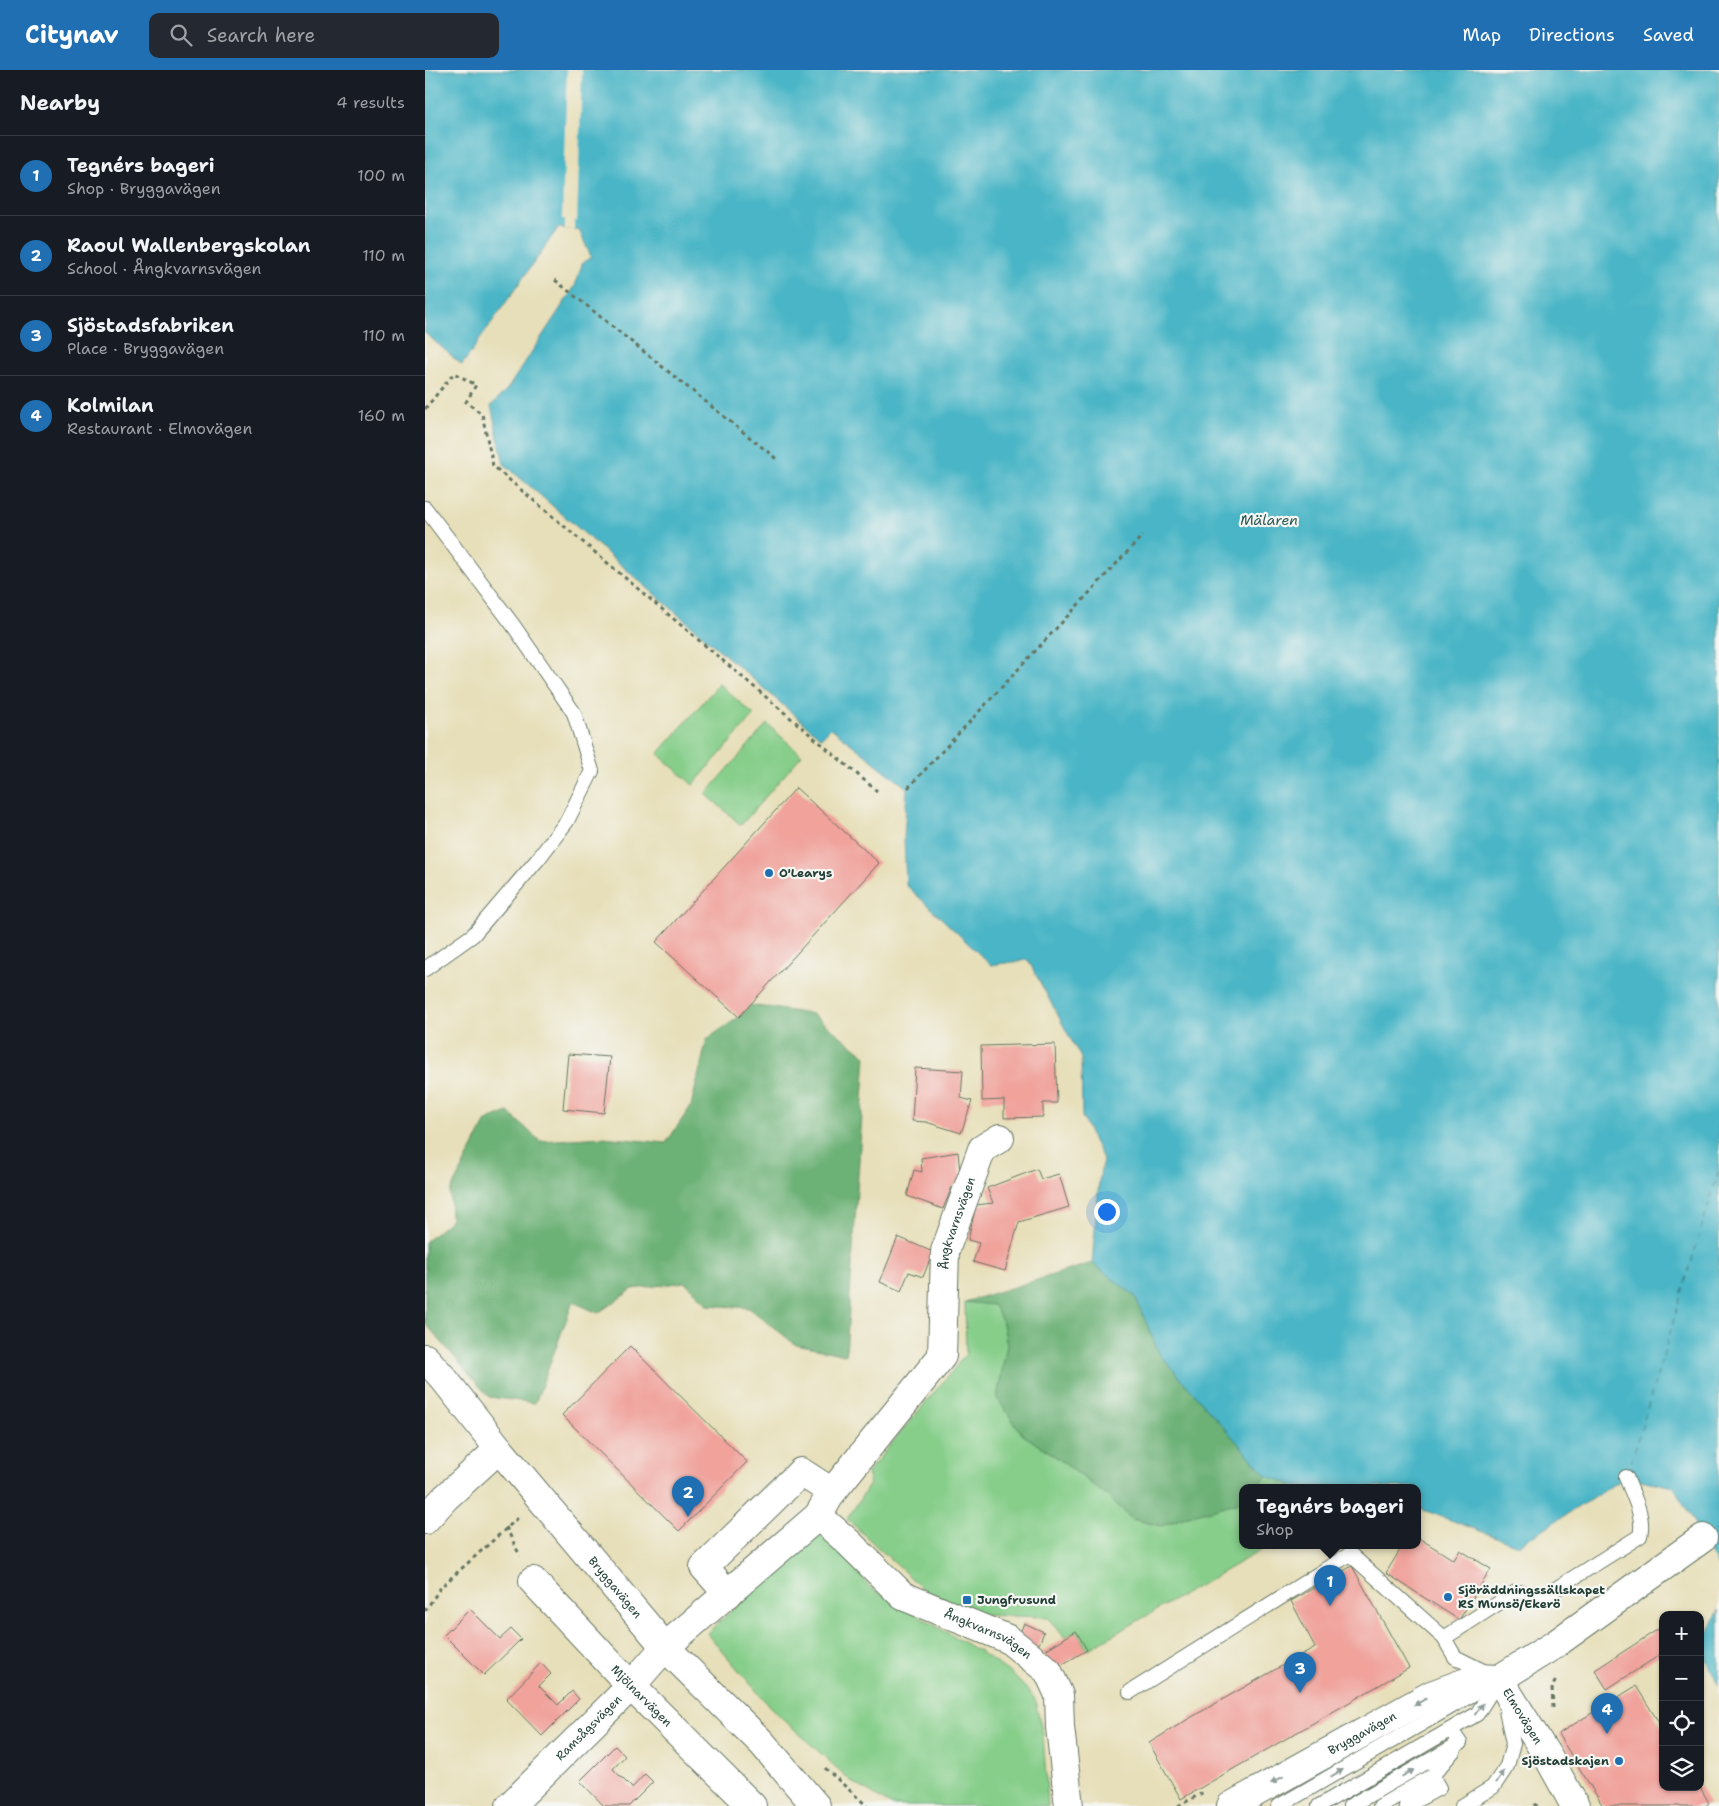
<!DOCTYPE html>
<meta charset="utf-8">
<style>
body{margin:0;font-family:"Shantell Sans",sans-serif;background:#242831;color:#f1f3f6}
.controls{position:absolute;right:15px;bottom:15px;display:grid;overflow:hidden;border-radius:10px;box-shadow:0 1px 4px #0004}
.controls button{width:45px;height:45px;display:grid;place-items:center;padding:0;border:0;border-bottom:1px solid #363941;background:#171b24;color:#f1f3f6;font:25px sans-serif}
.you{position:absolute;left:681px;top:1141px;width:18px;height:18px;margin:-12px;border:4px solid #fff;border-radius:50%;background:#1a73e8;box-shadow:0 0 0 8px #1a73e833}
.badge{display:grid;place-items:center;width:32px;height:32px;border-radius:50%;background:#1f6fb2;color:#fff;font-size:16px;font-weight:700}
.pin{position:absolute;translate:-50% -41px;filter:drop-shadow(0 1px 2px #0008)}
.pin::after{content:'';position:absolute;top:26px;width:18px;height:15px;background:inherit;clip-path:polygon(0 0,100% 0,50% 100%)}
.popup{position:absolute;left:814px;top:1414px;width:182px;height:65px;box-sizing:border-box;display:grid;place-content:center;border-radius:10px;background:#171b24;filter:drop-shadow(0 1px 4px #0005);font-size:16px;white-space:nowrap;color:#9ea1a6}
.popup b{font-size:19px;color:#f1f3f6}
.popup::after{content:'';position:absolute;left:50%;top:100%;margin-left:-10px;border:10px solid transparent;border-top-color:#171b24}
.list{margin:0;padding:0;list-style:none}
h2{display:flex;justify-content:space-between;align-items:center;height:65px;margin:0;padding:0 20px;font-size:21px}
h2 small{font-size:16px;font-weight:400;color:#9ea1a6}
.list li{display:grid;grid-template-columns:32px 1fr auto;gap:15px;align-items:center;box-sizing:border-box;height:80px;padding:0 20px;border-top:1px solid #363941}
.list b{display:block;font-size:19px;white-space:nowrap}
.list p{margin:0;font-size:16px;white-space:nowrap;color:#9ea1a6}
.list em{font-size:16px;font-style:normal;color:#9ea1a6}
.icon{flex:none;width:28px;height:28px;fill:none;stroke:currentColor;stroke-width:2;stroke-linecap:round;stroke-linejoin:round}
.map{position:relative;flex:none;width:1294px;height:1736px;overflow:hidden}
header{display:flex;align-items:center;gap:30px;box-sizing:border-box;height:70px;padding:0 25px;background:#1f6fb2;color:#fff}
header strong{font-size:24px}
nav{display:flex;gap:28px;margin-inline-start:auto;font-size:18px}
.search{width:350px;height:45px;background:#242831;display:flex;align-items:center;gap:12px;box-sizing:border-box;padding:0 18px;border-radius:10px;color:#9ea1a6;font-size:19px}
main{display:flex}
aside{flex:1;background:#171b24}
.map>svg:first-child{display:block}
</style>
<header>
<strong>Citynav</strong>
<div class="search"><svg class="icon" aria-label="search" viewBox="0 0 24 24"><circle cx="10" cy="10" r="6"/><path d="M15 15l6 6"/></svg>Search here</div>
<nav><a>Map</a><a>Directions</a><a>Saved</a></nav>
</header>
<main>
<aside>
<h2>Nearby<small>4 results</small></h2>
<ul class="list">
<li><span class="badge">1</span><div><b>Tegnérs bageri</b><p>Shop · Bryggavägen</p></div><em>100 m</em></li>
<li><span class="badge">2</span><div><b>Raoul Wallenbergskolan</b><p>School · Ångkvarnsvägen</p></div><em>110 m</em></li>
<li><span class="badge">3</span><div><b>Sjöstadsfabriken</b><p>Place · Bryggavägen</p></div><em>110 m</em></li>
<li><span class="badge">4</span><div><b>Kolmilan</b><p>Restaurant · Elmovägen</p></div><em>160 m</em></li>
</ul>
</aside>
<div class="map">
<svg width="1294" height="1736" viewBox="0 0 1294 1736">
<rect width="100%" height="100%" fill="#f6f6f2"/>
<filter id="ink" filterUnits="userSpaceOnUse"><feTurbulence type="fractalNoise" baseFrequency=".02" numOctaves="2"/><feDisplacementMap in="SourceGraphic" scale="10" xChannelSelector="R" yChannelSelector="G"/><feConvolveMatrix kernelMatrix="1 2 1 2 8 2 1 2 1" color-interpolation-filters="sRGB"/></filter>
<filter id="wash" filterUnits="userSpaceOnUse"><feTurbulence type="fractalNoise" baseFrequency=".0096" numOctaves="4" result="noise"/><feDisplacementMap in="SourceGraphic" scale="20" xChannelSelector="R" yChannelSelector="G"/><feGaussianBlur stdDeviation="1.12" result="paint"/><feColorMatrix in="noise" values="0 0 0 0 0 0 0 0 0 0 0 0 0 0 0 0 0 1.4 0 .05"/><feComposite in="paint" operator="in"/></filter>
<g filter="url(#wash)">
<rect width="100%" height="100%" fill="#e7dfb9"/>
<!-- green -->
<path fill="#86ce8a" stroke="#52865f" d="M 294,614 L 329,645 L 268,715 L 233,684 Z
M 342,654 L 377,685 L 316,755 L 281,724 Z
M 540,1232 L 569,1235 L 578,1253 L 582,1275 L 572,1328 L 598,1365 L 626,1383 L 681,1425 L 707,1449 L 736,1456 L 763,1446 L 811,1433 L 817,1428 L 818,1475 L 845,1475 L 662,1580 L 651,1561 L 640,1568 L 622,1547 L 555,1545 L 499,1520 L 422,1449 L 445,1414 L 442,1403 L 541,1284 Z
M 842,1406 L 873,1417 L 830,1417 Z
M 393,1462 L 410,1471 L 444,1517 L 557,1583 L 588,1605 L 609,1627 L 618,1664 L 623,1736 L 467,1736 L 426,1711 L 345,1637 L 282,1563 Z"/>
<!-- forest -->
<path fill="#6cb176" stroke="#467755" d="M 326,935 L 387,944 L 441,986 L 421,1285 L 371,1275 L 324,1238 L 283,1235 L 260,1212 L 208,1219 L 173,1243 L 148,1232 L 110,1333 L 64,1327 L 0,1253 L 0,1172 L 26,1150 L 25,1122 L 61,1051 L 83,1042 L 115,1071 L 178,1067 L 241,1073 L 266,1036 L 282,969 L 314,947 Z
M 667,1193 L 710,1226 L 735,1285 L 842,1406 L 830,1417 L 818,1417 L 817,1428 L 811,1433 L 763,1446 L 736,1456 L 707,1449 L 681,1425 L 626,1383 L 598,1365 L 572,1328 L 582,1275 L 578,1253 L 569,1235 L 540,1232 Z"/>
<!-- water -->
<path fill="#49b5c6" stroke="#34797d" d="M 0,0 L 1294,0 L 1294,1498 L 1249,1417 L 1201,1407 L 1093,1475 L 993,1438 L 992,1417 L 873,1417 L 842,1406 L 735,1285 L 710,1226 L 667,1193 L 674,1111 L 678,1089 L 657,1047 L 656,988 L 603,890 L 566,895 L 481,815 L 479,768 L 482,718 L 406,658 L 396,668 L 79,394 L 66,336 L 83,318 L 150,216 L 157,194 L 166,187 L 154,160 L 133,158 L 37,295 L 0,263 Z
M 1294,1540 L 1294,1616 L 1276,1577 Z"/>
<!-- pier -->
<path fill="#e7dfb9" d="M 142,0 L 157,0 L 152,151 L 149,151 L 149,160 L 140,159 L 140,149 L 137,149 Z"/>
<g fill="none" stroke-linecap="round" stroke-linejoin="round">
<!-- ferry -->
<path stroke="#2a5b58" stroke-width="1" stroke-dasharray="6 5" stroke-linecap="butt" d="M 1203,1402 L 1294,1100
M 1288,1462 L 1294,1459"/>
</g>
<g id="blocks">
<!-- building -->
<path fill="#f0a29b" d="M 371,718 L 454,793 L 314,947 L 231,872 Z
M 630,974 L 632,1033 L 618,1033 L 618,1047 L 579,1048 L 579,1030 L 557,1031 L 556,976 Z
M 143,984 L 185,987 L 179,1043 L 138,1039 Z
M 490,998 L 538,1001 L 536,1028 L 547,1031 L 536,1063 L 501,1052 L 487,1051 Z
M 533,1082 L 536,1113 L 527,1117 L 518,1139 L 482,1126 L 489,1100 L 497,1102 L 496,1088 Z
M 612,1099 L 616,1109 L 634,1104 L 644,1137 L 594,1152 L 580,1201 L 548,1192 L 554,1173 L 543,1170 L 551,1135 L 568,1133 L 562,1118 Z
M 473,1167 L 508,1182 L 498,1207 L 484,1202 L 476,1221 L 455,1212 Z
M 205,1276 L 322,1392 L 254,1461 L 137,1345 Z
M 992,1467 L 1029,1490 L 1035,1480 L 1066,1499 L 1034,1550 L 961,1503 L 978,1475 L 992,1475 Z
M 927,1496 L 984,1598 L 756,1729 L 724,1673 L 765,1648 L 890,1577 L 866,1531 Z
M 45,1539 L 75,1569 L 86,1559 L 96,1569 L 59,1605 L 19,1565 Z
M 599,1553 L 619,1562 L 612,1579 L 592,1570 Z
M 1238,1556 L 1238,1583 L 1182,1619 L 1170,1600 Z
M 651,1561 L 662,1580 L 628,1600 L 617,1582 Z
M 116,1593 L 126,1604 L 114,1616 L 133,1635 L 147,1621 L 154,1629 L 117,1666 L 81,1629 Z
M 1211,1616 L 1238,1659 L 1238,1717 L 1275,1717 L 1284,1733 L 1280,1736 L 1178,1736 L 1133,1664 Z
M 190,1676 L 200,1686 L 188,1699 L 207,1718 L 220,1704 L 228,1712 L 204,1736 L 179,1736 L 155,1711 Z"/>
</g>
</g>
<g filter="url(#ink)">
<use href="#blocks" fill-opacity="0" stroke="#657663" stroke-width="1"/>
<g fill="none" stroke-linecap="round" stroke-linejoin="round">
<defs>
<path id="service" d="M 0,438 L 88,555 L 149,643 L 167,701 L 142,751 L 114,788 L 48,865 L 0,899
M 1019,1568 L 1091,1522 L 1121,1525 L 1215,1466 C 1220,1446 1208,1426 1201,1407
M 705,1622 L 925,1484 L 1019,1568 L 1030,1587 L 1062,1603
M 854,1736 L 1062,1616
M 894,1736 L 1052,1644 L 1072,1612
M 925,1736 L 1035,1673 L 1026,1660
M 955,1736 L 1007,1706 L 1029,1680
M 981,1736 L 1014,1718 L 1007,1706
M 1037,1736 L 1068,1717 L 1082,1696 L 1088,1674 L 1079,1630"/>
<g id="minor">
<path id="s1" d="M 393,1446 L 423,1472 L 478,1526 L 583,1569 L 623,1601 L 634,1625 L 635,1657 L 644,1736"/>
<path id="s2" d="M 108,1511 L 206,1616 L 327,1736"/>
<path d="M 303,1524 L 279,1497 L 376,1402 L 407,1422"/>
<path id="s3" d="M 1074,1609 L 1123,1687 L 1150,1736"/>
<path id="s4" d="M 85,1736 L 206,1616 L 240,1577 L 393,1446 L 407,1422 L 517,1286 L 520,1181 L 557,1079 L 575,1068"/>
</g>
<path id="tertiary" d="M 0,1450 L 20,1428 L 74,1379"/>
<g id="secondary">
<path id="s5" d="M 0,1288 L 19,1309 L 74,1379 L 240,1577 L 337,1673 L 391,1736"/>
<path id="s6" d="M 806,1736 L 1006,1625 L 1052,1608 L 1074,1609 L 1129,1575 L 1278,1468"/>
</g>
</defs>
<!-- service casing -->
<use href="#service" stroke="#657663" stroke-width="16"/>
<!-- minor casing -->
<use href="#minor" stroke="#657663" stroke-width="30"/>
<!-- tertiary casing -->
<use href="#tertiary" stroke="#657663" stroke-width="30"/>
<!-- secondary casing -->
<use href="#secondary" stroke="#657663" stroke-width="30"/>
<!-- path -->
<path stroke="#657663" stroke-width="3" stroke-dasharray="4 4" stroke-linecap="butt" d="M 130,210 L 354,391
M 0,339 L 29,303 L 51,315 L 41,332 L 57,344 L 68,396 L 452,721
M 483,718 L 718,465
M 81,1457 L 95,1486
M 0,1541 L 16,1517 L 93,1448
M 1128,1638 L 1127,1617 L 1131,1610
M 400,1698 L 442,1736
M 753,1736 L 779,1722
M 1109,1736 L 1116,1732"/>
<!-- service -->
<use href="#service" stroke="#fff" stroke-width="14"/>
<!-- minor -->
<use href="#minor" stroke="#fff" stroke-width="28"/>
<!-- tertiary -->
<use href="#tertiary" stroke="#fff" stroke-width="28"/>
<!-- secondary -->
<use href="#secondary" stroke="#fff" stroke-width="28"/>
</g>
<!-- one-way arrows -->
<defs><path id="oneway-solid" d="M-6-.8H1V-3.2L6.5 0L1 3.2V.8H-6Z" transform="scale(1.25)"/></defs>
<g fill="#8f9e9a">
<use href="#oneway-solid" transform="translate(995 1632) rotate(151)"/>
<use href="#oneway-solid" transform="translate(1054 1639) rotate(-54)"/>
<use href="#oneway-solid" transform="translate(912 1703) rotate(-30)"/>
<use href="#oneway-solid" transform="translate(983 1703) rotate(-30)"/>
<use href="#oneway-solid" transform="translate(1075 1707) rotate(-57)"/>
<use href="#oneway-solid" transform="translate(852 1710) rotate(151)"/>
</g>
</g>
<!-- markers -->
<g fill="#1f6fb2" stroke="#f6f6f2" stroke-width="2">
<circle cx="344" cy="803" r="5"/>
<circle cx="1023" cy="1527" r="5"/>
<rect x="537" y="1525" width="10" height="10" rx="2.5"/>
<circle cx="1194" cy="1691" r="5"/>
</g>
<g text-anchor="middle" stroke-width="4.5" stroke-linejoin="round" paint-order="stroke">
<!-- poi labels -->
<g font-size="12" font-weight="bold" fill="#1f3d34" stroke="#f6f6f2" text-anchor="start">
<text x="354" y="807">O'Learys</text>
<text x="1033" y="1524">Sjöräddningssällskapet<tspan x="1033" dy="14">RS Munsö/Ekerö</tspan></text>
<text x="552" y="1534">Jungfrusund</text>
<text x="1184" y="1695" text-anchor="end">Sjöstadskajen</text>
</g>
<!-- street labels -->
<g font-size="12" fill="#1f3d34" stroke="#f6f6f2">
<text dy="4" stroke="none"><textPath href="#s4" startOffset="761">Ångkvarnsvägen</textPath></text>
<text dy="4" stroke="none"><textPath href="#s5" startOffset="298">Bryggavägen</textPath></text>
<text dy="4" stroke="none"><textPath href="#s1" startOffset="210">Ångkvarnsvägen</textPath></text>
<text dy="4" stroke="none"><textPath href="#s2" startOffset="158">Mjölnarvägen</textPath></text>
<text dy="4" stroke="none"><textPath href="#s3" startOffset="44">Elmovägen</textPath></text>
<text dy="4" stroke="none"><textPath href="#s4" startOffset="111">Ramsågsvägen</textPath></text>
<text dy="4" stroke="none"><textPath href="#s6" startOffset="150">Bryggavägen</textPath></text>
</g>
<!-- water labels -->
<g font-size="14" font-style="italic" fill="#2a5b58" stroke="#f6f6f2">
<text x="844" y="455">Mälaren</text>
</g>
</g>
</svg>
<div class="controls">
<button>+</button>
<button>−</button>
<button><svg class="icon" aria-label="locate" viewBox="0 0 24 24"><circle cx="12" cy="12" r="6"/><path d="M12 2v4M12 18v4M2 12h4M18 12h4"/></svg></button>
<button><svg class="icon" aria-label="layers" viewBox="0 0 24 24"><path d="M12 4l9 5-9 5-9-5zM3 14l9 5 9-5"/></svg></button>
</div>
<div class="you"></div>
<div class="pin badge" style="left:905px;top:1536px">1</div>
<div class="popup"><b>Tegnérs bageri</b>Shop</div>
<div class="pin badge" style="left:263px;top:1447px">2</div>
<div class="pin badge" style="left:875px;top:1623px">3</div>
<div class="pin badge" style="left:1182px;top:1664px">4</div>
</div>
</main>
